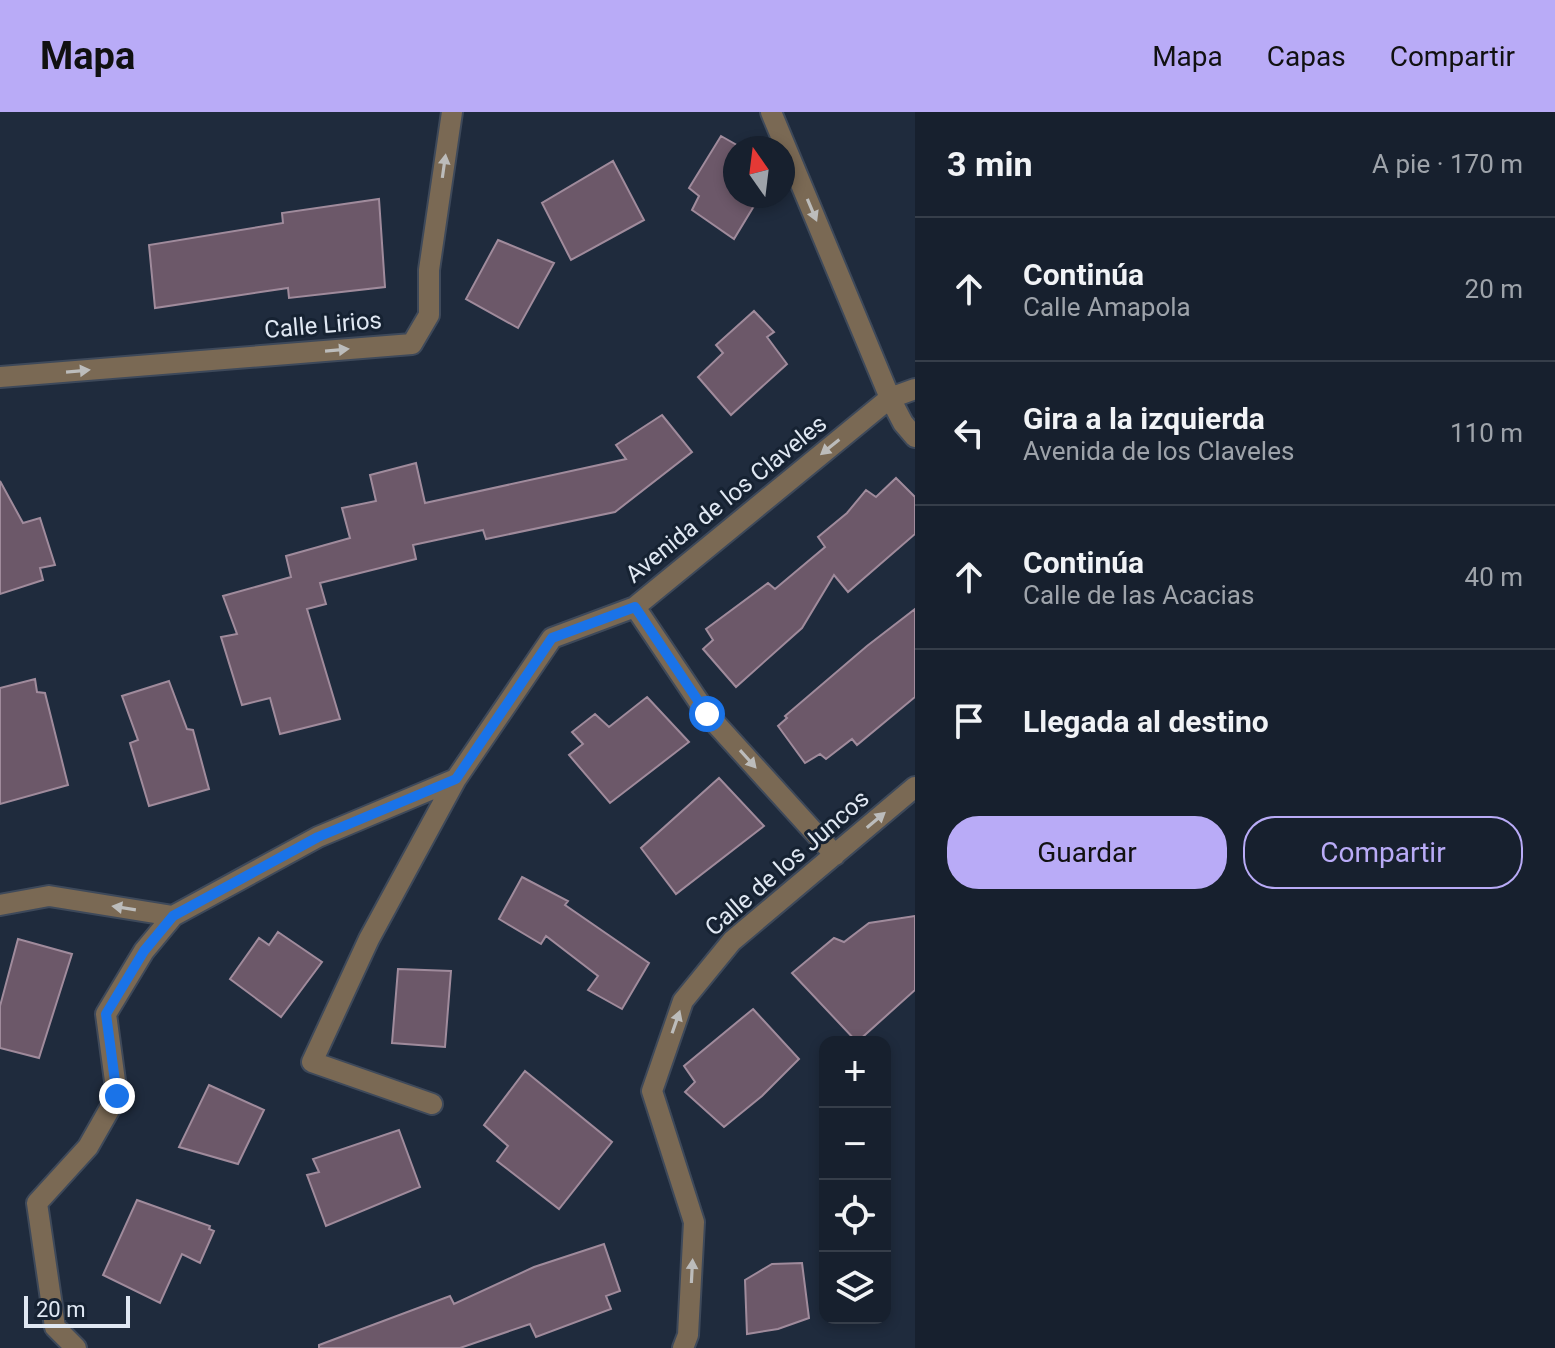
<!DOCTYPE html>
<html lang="es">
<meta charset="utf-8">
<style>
body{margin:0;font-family:Roboto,sans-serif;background:#242d3a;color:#f1f3f6}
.controls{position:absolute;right:24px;bottom:24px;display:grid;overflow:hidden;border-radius:16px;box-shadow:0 4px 12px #0003}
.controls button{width:72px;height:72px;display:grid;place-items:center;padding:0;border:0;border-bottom:2px solid #363e4a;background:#17202e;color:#f1f3f6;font:40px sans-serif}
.compass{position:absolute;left:723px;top:24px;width:72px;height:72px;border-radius:50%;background:#17202e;box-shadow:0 4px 12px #0003;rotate:346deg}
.scale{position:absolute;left:24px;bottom:20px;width:106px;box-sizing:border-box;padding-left:8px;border:4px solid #e0e8f3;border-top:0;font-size:22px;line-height:28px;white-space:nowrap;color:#e0e8f3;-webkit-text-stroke:6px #162232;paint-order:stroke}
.stop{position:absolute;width:24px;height:24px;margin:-18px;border:6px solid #1a73e8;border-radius:50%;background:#fff}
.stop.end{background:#1a73e8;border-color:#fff;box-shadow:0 2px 8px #0008}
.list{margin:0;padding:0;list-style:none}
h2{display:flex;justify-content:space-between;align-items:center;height:104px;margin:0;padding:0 32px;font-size:34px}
h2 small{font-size:26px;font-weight:400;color:#9ea3aa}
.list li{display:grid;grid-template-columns:52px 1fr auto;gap:24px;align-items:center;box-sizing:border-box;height:144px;padding:0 32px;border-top:2px solid #363e4a}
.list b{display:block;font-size:30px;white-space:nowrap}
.list p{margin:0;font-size:26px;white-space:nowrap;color:#9ea3aa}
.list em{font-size:26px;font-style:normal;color:#9ea3aa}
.actions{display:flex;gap:16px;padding:24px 32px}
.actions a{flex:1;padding:18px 0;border:2px solid #b9abf7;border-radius:32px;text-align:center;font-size:28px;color:#b9abf7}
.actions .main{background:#b9abf7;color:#111}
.icon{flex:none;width:44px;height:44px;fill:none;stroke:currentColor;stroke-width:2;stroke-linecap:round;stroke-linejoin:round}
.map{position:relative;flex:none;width:915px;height:1236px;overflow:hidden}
header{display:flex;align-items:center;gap:48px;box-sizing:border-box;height:112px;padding:0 40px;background:#b9abf7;color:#111}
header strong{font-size:38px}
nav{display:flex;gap:44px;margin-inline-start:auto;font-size:28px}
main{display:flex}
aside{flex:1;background:#17202e}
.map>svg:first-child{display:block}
</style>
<header>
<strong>Mapa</strong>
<nav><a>Mapa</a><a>Capas</a><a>Compartir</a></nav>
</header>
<main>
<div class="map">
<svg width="915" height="1236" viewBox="0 0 915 1236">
<rect width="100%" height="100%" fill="#1f2b3d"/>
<!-- building -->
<path fill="#6c5869" stroke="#a08b9c" stroke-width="2" d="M 721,24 L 742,36 L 735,36 L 735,84 L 760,84 L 734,127 L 692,98 L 699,84 L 689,76 Z
M 613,49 L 644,108 L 571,148 L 542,91 Z
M 379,87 L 385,175 L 289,186 L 288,176 L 155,196 L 149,133 L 283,111 L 282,101 Z
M 498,128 L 554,151 L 518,216 L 466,187 Z
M 754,199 L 774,220 L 767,225 L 787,252 L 731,303 L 698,265 L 723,241 L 716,233 Z
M 662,303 L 692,340 L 615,400 L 486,427 L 483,418 L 413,433 L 416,447 L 320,471 L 326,492 L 307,497 L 340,607 L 280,622 L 270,586 L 242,593 L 221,525 L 237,522 L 223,484 L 291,465 L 286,444 L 350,426 L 342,396 L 376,389 L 370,363 L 416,351 L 425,391 L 626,347 L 616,333 Z
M 896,366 L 915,385 L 915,422 L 848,480 L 834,463 L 802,516 L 736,575 L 703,537 L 713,528 L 706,517 L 768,471 L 775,477 L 825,435 L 818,425 L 847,401 L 866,378 L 876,385 Z
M 0,369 L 23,411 L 40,406 L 55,453 L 40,456 L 43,468 L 0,482 Z
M 915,497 L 915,585 L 857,633 L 852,627 L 826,647 L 820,642 L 805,651 L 778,614 L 787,606 L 785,604 L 867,534 Z
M 35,567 L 37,580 L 45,581 L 68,673 L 0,692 L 0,576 Z
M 169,569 L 187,617 L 193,618 L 209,677 L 149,694 L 130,631 L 138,628 L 122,584 Z
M 647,585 L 689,630 L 610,691 L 569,643 L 583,632 L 572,620 L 595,602 L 609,615 Z
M 719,666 L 764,714 L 676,782 L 641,736 Z
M 522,765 L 568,789 L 565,793 L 649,851 L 622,897 L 588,878 L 598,864 L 546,824 L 541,832 L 499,807 Z
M 915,804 L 915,878 L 857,930 L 792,861 L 834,826 L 844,830 L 869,811 Z
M 278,820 L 322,850 L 281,905 L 230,867 L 259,826 L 269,833 Z
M 18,827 L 72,842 L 39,946 L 0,936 L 0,894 Z
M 398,857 L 451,859 L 445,935 L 392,931 Z
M 753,897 L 799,947 L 762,984 L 724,1015 L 685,980 L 695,970 L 684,954 Z
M 525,959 L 612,1030 L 559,1097 L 497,1049 L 508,1034 L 484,1013 Z
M 209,973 L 264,998 L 238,1052 L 179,1035 Z
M 399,1018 L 420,1075 L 326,1114 L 307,1063 L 319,1060 L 313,1047 Z
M 137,1088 L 210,1114 L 209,1117 L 214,1119 L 200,1151 L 182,1142 L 160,1191 L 103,1163 Z
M 604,1132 L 620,1179 L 606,1184 L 611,1197 L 536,1225 L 530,1212 L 460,1236 L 319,1236 L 319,1233 L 450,1184 L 454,1192 L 534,1155 Z
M 802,1151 L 809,1206 L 778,1217 L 747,1222 L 745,1168 L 772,1152 Z"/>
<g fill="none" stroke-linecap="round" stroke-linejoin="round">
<defs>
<path id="street" d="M 771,0 L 890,286 L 903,311 L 915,325
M 0,265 L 412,232 L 429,203 L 429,158 L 452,0
M 635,495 L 707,602 L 835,743
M 0,793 L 49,784 L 173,804 L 318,725 L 456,667 L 552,526 L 635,495 L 890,286 L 915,277
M 432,992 L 312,950 L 369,827 L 456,667
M 76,1236 L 55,1215 L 37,1091 L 88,1035 L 117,984 L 106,902 L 144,839 L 173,804
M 683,1236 L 688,1223 L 694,1110 L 652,979 L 683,889 L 732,829 L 915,675"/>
</defs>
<!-- street casing -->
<use href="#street" stroke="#3e495a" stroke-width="24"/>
<!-- street -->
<use href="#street" stroke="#7a6954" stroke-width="20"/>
</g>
<!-- one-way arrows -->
<defs><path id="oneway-solid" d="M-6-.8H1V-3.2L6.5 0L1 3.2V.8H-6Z" transform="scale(2)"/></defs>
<g fill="#bcbcbb">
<use href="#oneway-solid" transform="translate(444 54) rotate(-82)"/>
<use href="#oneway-solid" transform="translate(812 98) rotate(67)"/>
<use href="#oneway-solid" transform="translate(337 238) rotate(-5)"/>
<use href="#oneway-solid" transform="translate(78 259) rotate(-5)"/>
<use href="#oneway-solid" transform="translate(830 335) rotate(141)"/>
<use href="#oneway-solid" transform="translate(748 647) rotate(48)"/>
<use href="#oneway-solid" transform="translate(876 708) rotate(-40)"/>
<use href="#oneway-solid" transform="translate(124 796) rotate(-171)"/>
<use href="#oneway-solid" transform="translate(676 910) rotate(-71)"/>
<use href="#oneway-solid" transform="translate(692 1159) rotate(-87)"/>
</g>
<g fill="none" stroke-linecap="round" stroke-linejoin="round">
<!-- route -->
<path stroke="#1a73e8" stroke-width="10" d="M 117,984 L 106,902 L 144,839 L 173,804 L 318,725 L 456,667 L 552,526 L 635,495 L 707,602"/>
</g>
<g text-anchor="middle" stroke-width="6" stroke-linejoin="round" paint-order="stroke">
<!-- street labels -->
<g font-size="24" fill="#e0e8f3" stroke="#162232">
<text transform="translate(323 213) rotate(-5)" y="8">Calle Lirios</text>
<text transform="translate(726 387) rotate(-39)" y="8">Avenida de los Claveles</text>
<text transform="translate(787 751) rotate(-41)" y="8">Calle de los Juncos</text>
</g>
</g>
</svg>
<div class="controls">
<button>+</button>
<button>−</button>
<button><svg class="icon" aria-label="locate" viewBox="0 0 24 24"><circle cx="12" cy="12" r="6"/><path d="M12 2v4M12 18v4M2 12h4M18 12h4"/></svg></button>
<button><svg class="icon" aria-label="layers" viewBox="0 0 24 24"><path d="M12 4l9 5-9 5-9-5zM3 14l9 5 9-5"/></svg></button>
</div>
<svg class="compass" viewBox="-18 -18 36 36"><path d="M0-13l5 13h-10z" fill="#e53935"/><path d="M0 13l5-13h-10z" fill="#9ea3aa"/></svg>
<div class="scale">20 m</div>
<div class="stop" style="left:707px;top:602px"></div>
<div class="stop end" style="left:117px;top:984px"></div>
</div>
<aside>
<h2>3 min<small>A pie · 170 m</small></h2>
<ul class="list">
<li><svg class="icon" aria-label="ahead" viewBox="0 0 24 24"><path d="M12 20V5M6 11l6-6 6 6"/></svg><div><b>Continúa</b><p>Calle Amapola</p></div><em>20 m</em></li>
<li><svg class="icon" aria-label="left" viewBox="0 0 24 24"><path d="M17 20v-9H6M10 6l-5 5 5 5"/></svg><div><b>Gira a la izquierda</b><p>Avenida de los Claveles</p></div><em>110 m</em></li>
<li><svg class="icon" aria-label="ahead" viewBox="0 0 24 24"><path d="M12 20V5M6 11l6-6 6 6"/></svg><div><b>Continúa</b><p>Calle de las Acacias</p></div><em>40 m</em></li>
<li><svg class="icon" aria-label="arrive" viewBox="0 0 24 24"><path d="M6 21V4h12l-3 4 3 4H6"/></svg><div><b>Llegada al destino</b></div></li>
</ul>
<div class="actions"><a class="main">Guardar</a><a>Compartir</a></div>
</aside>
</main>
